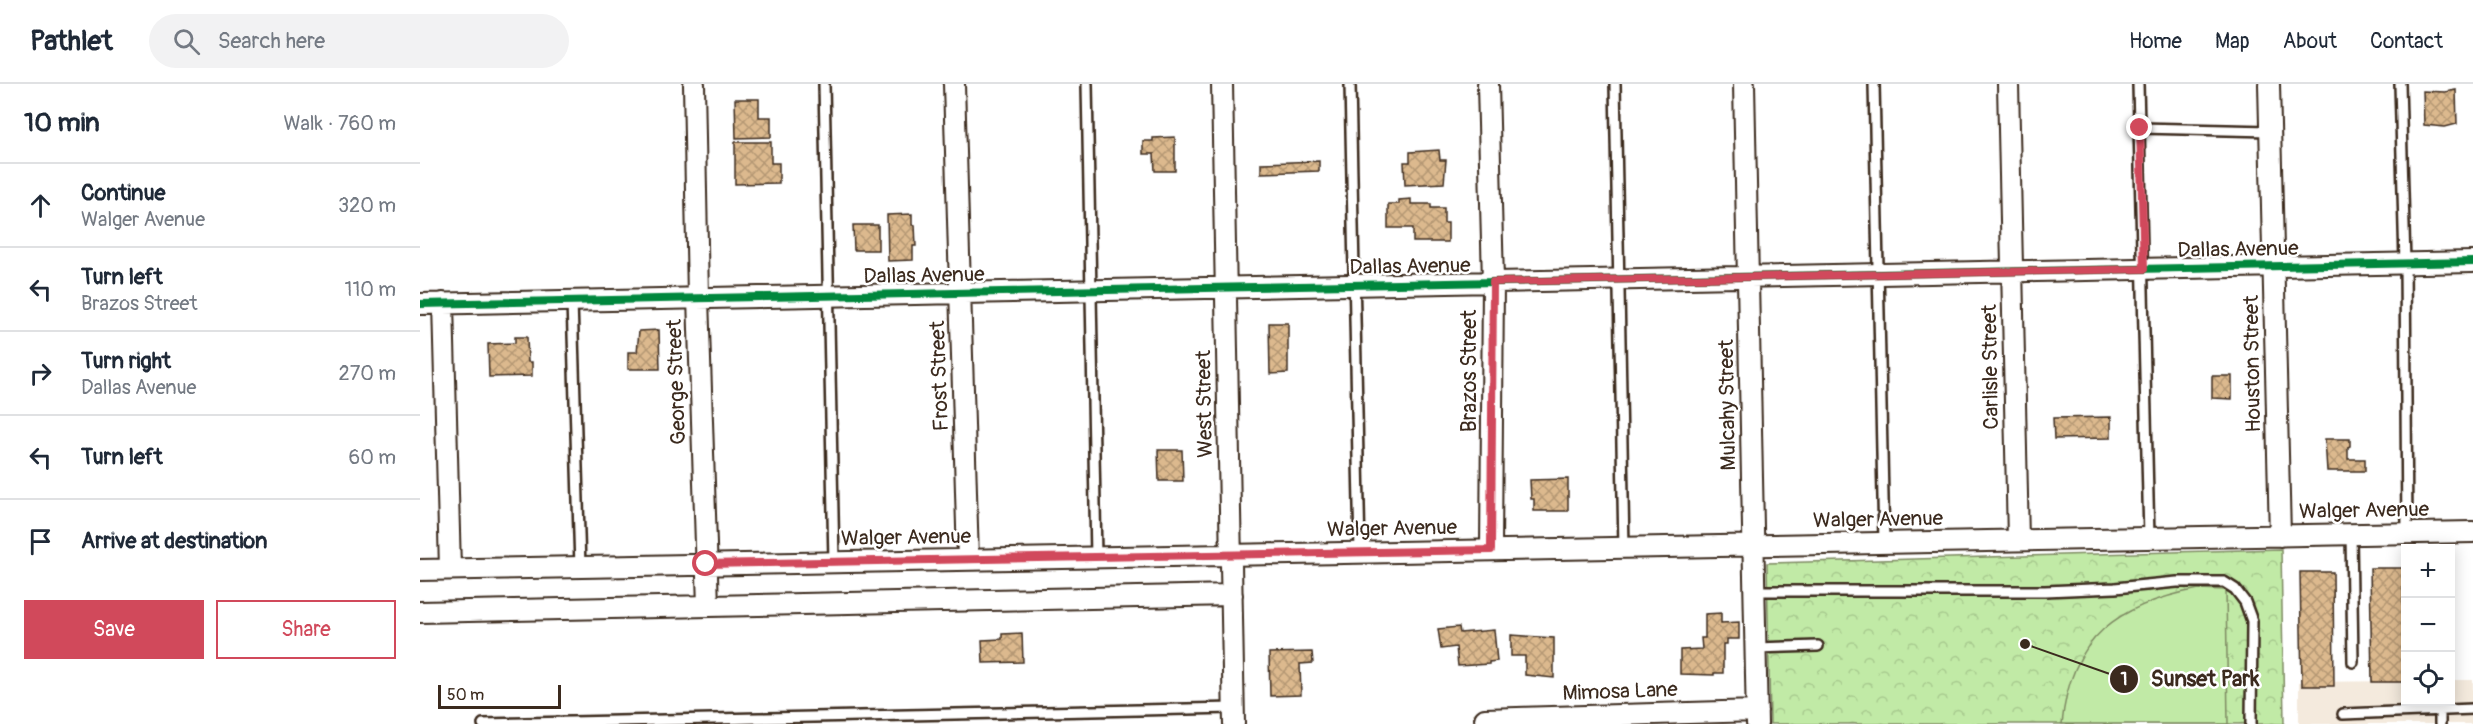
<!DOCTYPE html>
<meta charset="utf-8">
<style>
body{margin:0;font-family:Pangolin,sans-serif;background:#f2f2f3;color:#1f2937}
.controls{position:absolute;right:18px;bottom:18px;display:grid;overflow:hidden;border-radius:0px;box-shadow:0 3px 15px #0003}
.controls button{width:54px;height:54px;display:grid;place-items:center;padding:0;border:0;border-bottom:2px solid #e0e1e3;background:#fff;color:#1f2937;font:30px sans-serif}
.scale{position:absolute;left:18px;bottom:15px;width:123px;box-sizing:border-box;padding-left:6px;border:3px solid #3b2a1e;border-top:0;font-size:16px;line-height:21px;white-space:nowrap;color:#3b2a1e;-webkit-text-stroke:4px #fff;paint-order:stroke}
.stop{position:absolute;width:18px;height:18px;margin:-14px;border:4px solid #d1495b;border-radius:50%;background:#fff}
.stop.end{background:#d1495b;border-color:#fff;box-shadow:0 2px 6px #0008}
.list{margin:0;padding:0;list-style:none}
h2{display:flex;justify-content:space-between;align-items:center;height:78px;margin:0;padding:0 24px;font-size:26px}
h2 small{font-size:20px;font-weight:400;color:#747a83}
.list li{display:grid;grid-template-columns:39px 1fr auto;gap:18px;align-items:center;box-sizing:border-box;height:84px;padding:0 24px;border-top:2px solid #e0e1e3}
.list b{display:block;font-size:22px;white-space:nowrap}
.list p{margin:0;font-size:20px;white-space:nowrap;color:#747a83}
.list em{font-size:20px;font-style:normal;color:#747a83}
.actions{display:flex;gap:12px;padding:18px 24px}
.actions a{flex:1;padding:14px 0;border:2px solid #d1495b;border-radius:0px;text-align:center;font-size:21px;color:#d1495b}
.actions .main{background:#d1495b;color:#fff}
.icon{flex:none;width:33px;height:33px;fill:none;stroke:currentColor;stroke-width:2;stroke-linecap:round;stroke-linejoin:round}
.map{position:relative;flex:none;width:2053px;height:640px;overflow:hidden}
header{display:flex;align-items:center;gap:36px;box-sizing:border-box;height:84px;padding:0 30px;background:#fff;border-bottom:2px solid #e0e1e3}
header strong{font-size:28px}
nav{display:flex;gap:33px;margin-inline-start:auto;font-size:21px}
.search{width:420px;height:54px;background:#f2f2f3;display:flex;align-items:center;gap:15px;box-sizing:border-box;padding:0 21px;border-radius:33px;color:#747a83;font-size:22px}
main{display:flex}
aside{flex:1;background:#fff}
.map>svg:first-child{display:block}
</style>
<header>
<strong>Pathlet</strong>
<div class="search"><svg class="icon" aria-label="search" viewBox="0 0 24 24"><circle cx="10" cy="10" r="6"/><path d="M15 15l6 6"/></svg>Search here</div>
<nav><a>Home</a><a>Map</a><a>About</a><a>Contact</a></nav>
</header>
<main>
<aside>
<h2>10 min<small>Walk · 760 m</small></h2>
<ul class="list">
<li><svg class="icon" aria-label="ahead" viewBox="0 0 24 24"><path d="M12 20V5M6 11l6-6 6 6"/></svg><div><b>Continue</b><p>Walger Avenue</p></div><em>320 m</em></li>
<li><svg class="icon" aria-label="left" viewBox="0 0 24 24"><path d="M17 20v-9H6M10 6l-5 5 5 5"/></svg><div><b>Turn left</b><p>Brazos Street</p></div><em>110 m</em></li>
<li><svg class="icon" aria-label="right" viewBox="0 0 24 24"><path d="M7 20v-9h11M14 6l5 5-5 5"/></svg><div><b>Turn right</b><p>Dallas Avenue</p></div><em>270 m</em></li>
<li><svg class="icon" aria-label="left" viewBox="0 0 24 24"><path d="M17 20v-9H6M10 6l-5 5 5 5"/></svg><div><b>Turn left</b></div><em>60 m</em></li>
<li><svg class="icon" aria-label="arrive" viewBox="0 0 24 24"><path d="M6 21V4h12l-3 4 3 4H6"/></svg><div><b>Arrive at destination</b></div></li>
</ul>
<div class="actions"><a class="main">Save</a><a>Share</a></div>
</aside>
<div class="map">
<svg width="2053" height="640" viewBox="0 0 2053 640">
<defs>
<pattern id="park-crowns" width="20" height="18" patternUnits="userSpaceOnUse" patternTransform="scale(1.5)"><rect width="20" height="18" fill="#c1eaa6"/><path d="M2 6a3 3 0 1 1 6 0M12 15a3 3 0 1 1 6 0" fill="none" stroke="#a7c98e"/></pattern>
<pattern id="building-cross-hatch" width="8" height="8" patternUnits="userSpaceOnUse" patternTransform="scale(1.5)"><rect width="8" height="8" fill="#dcb98e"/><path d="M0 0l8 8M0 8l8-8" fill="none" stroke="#b49773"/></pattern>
</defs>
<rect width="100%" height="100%" fill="#fff"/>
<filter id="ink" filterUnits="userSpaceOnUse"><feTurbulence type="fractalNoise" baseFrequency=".0167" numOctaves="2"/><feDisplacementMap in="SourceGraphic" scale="12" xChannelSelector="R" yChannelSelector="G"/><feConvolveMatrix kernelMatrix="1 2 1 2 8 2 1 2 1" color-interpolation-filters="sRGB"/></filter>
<g filter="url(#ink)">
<!-- built -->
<path fill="#f4eadd" d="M 2031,596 L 2053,596 L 2053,640 L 1879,640 L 1879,598 L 1985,597 L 1986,618 L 2030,618 Z"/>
<!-- park -->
<path fill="url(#park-crowns)" stroke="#7e8a62" stroke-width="1.5" d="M 1861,465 L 1864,640 L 1350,640 L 1347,479 Z"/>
<!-- garden -->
<path fill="#c1eaa6" stroke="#7e8a62" stroke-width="1.5" d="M 1779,505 L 1806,506 L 1808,640 L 1642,640 C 1650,553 1698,520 1779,505 Z"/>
<!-- building -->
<path fill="url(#building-cross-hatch)" stroke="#3b2a1e" stroke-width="1.5" d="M 2036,6 L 2037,40 L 2025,43 L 2004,41 L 2003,7 L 2025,8 Z
M 315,15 L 339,15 L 339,33 L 351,33 L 351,53 L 316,54 Z
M 755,53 L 755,87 L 735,87 L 734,70 L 723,70 L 723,57 L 733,57 L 733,54 Z
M 315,58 L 351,58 L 351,79 L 359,79 L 359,99 L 315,100 Z
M 1019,66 L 1020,76 L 1026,76 L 1024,99 L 985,101 L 984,78 L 990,78 L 990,68 Z
M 899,77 L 899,87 L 841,89 L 841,79 Z
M 991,115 L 991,120 L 1011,120 L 1011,124 L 1024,124 L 1024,139 L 1028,139 L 1028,158 L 993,158 L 993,144 L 968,144 L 968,120 L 979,120 L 979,116 Z
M 492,130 L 492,141 L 495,141 L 496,162 L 493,162 L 493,176 L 468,177 L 467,131 Z
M 433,141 L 458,141 L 458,166 L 434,166 Z
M 849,239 L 868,239 L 868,289 L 850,290 Z
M 239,246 L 240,285 L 208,285 L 208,268 L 217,268 L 219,247 Z
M 95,253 L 107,253 L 108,278 L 112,278 L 112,292 L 69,293 L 68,260 L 95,259 Z
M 1792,292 L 1812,292 L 1812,315 L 1792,314 Z
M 1691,333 L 1691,354 L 1634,355 L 1633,334 Z
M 1905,355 L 1930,355 L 1930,362 L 1928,363 L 1928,375 L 1945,375 L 1945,387 L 1907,387 Z
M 738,366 L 762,366 L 763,397 L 739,397 Z
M 1148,395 L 1148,427 L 1114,427 L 1114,415 L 1111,415 L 1110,396 Z
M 1950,484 L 1983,484 L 1984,598 L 1952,598 Z
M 1880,488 L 1913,488 L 1914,602 L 1882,602 Z
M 1301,529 L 1301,539 L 1319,538 L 1319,555 L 1307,555 L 1307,560 L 1303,560 L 1303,589 L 1294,589 L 1294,591 L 1260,590 L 1260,566 L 1282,565 L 1281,554 L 1285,554 L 1285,530 Z
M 1039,543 L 1040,549 L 1074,546 L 1077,577 L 1069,578 L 1069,580 L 1038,582 L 1036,563 L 1021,565 L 1018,545 Z
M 602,549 L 603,578 L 563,579 L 562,556 L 582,555 L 582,550 Z
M 1091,551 L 1134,554 L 1134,594 L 1105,591 L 1105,572 L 1091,572 Z
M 892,568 L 893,579 L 880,580 L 881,611 L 850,612 L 849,569 Z"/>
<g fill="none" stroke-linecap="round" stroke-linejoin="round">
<defs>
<path id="service" d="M 404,0 L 414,478
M 667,0 L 676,473
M 930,0 L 940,468
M 1195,0 L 1204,464
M 1454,0 L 1464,459
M 1718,0 L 1729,454
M 1980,0 L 1985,179 L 1987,449
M 1720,44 L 1850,47
M 152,217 L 160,483
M 1931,450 L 1933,578
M 1335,507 L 1625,507 L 1695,504 L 1757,498 L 1804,498 L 1815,505 L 1825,518 L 1832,537 L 1831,640
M 1336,564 L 1398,562
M 2020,627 L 2020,640
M 1923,630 L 2053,625
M 63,640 L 814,624"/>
<path id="minor" d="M 274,0 L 278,214 L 288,522
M 534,0 L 548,476
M 802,0 L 814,640
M 1068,0 L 1073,198 L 1071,466
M 1324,0 L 1337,640
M 1588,0 L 1598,456
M 1849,0 L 1860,452
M 23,219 L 30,485
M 0,220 L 2053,178
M 0,486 L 2053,448
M 0,528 L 812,511
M 1065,635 L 1337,627"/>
</defs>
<!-- service casing -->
<use href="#service" stroke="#3b2a1e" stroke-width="14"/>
<!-- minor casing -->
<use href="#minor" stroke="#3b2a1e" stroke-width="24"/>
<!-- service -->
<use href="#service" stroke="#fff" stroke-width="9"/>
<!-- minor -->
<use href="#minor" stroke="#fff" stroke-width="20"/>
<defs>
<path id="cycleway" d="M 0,220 L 2053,178"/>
</defs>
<!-- cycleway casing -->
<use href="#cycleway" stroke="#fff" stroke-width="11"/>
<!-- cycleway -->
<use href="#cycleway" stroke="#00873e" stroke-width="8"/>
</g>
</g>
<g fill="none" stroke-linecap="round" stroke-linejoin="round" filter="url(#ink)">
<!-- route -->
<path stroke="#d1495b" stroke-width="8" d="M 286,480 L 1071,466 L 1073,198 L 1724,185 L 1720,44"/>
</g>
<g text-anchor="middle" stroke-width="5" stroke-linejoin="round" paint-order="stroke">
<!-- street labels -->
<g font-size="21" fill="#3b2a1e" stroke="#fff">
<text transform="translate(1818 165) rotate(-1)" y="7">Dallas Avenue</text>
<text transform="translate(990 182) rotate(-1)" y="7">Dallas Avenue</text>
<text transform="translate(504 191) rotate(-1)" y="7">Dallas Avenue</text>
<text transform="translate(1832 280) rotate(-91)" y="7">Houston Street</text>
<text transform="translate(1570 283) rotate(-91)" y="7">Carlisle Street</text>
<text transform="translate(1049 287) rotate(-90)" y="7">Brazos Street</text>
<text transform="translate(519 292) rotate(-92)" y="7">Frost Street</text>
<text transform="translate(256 298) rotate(-92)" y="7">George Street</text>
<text transform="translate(784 320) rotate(-91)" y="7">West Street</text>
<text transform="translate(1307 321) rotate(-91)" y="7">Mulcahy Street</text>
<text transform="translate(1944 426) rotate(-1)" y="7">Walger Avenue</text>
<text transform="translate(1458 435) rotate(-1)" y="7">Walger Avenue</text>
<text transform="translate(972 444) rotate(-1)" y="7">Walger Avenue</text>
<text transform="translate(486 453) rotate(-1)" y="7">Walger Avenue</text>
<text transform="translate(1200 607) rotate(-2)" y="7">Mimosa Lane</text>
</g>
</g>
<!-- callouts -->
<path fill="none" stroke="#3b2a1e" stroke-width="2" d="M1605 560L1704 595"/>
<g fill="#3b2a1e" stroke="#fff" stroke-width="2">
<circle cx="1605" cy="560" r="6"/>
<circle cx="1704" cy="595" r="15"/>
</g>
<g font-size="18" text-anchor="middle" font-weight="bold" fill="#fff">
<text x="1704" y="601">1</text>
</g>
<g font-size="22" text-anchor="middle" font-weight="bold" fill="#3b2a1e" stroke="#fff" stroke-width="5" stroke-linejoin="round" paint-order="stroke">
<text x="1785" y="602">Sunset Park</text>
</g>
</svg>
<div class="controls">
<button>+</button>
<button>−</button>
<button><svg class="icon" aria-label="locate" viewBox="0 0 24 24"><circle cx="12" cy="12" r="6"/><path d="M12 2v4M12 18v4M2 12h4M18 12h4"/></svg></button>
</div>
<div class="scale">50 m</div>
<div class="stop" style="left:286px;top:480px"></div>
<div class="stop end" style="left:1720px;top:44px"></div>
</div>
</main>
